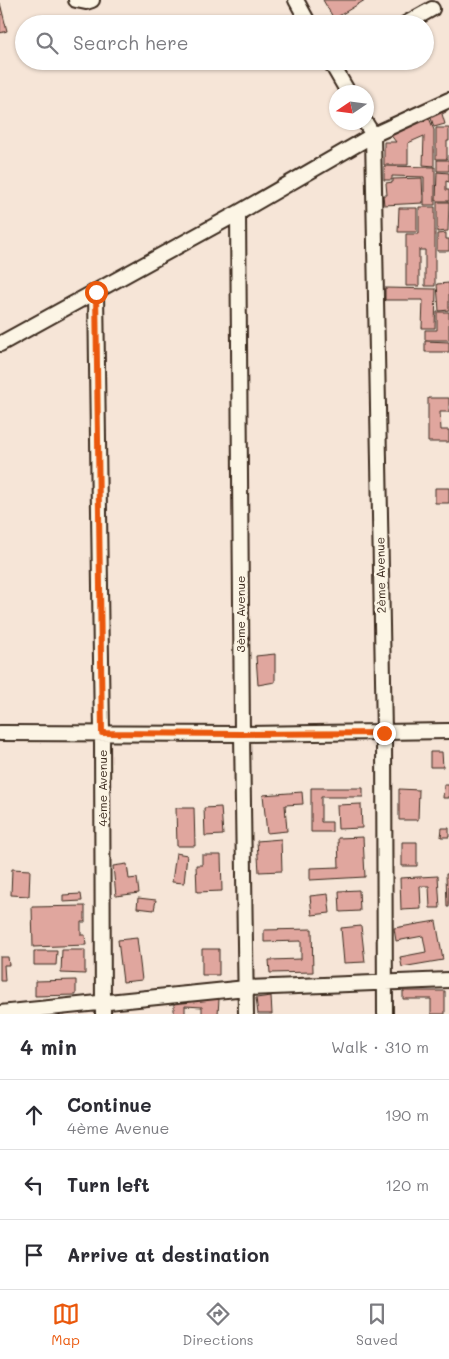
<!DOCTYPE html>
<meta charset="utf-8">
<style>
body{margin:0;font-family:Mali,sans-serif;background:#f2f2f3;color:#2b2b33}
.compass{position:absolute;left:329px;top:85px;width:45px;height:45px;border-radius:50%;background:#fff;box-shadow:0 1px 4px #0004;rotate:257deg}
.stop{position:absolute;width:15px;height:15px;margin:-11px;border:4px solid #ea580c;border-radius:50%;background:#fff}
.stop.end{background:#ea580c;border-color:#fff;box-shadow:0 1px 5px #0008}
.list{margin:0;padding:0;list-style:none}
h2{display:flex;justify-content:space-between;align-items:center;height:65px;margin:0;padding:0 20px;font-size:21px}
h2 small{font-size:16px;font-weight:400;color:#7c7c81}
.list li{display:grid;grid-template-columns:32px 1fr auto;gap:15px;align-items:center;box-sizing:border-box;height:70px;padding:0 20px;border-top:1px solid #e1e1e2}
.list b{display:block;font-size:19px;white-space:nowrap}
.list p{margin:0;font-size:16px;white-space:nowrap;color:#7c7c81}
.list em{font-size:16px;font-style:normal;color:#7c7c81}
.icon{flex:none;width:28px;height:28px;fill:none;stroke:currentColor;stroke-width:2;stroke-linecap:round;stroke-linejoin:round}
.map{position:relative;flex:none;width:449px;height:1014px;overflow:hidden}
.search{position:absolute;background:#fff;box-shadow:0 1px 4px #0004;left:15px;right:15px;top:15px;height:55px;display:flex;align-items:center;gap:12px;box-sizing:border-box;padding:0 18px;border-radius:28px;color:#7c7c81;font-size:19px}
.sheet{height:275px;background:#fff}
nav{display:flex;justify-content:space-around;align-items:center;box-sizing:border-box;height:70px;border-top:1px solid #e1e1e2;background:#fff;font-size:14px;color:#7c7c81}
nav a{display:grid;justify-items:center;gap:2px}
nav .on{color:#ea580c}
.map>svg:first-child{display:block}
</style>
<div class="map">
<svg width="449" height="1014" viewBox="0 0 449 1014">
<rect width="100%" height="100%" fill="#f6e5d7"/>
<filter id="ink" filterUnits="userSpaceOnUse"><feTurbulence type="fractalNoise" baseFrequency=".02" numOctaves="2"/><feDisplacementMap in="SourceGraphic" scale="10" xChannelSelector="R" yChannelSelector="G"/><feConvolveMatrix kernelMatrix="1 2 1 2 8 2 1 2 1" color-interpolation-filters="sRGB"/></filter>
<g filter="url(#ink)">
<!-- building -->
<path fill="#e0a69e" stroke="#3b2a1e" d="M 323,0 L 365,0 L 334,19 Z
M 0,3 L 7,31 L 0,33 Z
M 445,105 L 446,112 L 442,114 L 445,124 L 434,127 L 429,112 Z
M 427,113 L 434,130 L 434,166 L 423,165 L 424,136 L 408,143 L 408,165 L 384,165 L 384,142 L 396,142 L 390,134 Z
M 436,128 L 449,128 L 449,141 L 447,141 L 447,159 L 436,159 Z
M 437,160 L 449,160 L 449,171 L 437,171 Z
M 384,166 L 435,167 L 435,205 L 424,205 L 424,177 L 392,176 L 392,180 L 384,180 Z
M 437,172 L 449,173 L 449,182 L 446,181 L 446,190 L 449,190 L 449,201 L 436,201 Z
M 422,178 L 423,203 L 384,205 L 383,195 L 387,195 L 386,183 L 393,182 L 393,179 Z
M 437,202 L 449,202 L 448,231 L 437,232 Z
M 419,207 L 435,207 L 435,286 L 425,286 L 425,250 L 419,250 L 419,286 L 406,286 L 406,234 L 419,234 Z
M 399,208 L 417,208 L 417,232 L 398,232 Z
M 446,233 L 446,239 L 449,239 L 449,251 L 437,251 L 437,234 Z
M 449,283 L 449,310 L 439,311 L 437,284 Z
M 385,288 L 436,289 L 435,328 L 422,328 L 423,300 L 385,300 Z
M 437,312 L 449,312 L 449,340 L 425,340 L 425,330 L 437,330 Z
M 425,341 L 449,342 L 449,352 L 425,352 Z
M 428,398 L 449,398 L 449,412 L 440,412 L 441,430 L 449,430 L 449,442 L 428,442 Z
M 435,488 L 449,488 L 449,503 L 435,503 Z
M 275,654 L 275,682 L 258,685 L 256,656 Z
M 430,752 L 442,752 L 443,767 L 430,767 Z
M 444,785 L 449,785 L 449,798 L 443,798 Z
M 311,788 L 363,788 L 363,797 L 321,797 L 321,822 L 332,822 L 332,832 L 311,832 Z
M 399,789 L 419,790 L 418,820 L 399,820 Z
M 302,792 L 303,804 L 285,805 L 287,831 L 267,833 L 263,795 Z
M 361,804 L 362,828 L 338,829 L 337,805 Z
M 221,807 L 223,835 L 205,836 L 204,808 Z
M 176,808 L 194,808 L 195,846 L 177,846 Z
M 442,828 L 449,828 L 449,837 L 441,837 Z
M 363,837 L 365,877 L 310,880 L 310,868 L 339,867 L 338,838 Z
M 281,839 L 282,871 L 259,872 L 257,841 Z
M 402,842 L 417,842 L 417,866 L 402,866 Z
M 176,853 L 187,855 L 184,883 L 172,882 Z
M 202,855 L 221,855 L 222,891 L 197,892 L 196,865 L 202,865 Z
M 127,864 L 129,879 L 137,878 L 139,893 L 116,896 L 113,866 Z
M 12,869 L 30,870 L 29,896 L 11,895 Z
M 446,874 L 449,874 L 449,907 L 447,907 Z
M 438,876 L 440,908 L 430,908 L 429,886 L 420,886 L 421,909 L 401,910 L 400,878 Z
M 359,890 L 360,911 L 340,912 L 339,891 Z
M 81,894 L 82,901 L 63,902 L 63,895 Z
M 328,894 L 330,913 L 312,915 L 310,896 Z
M 138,898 L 156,900 L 154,910 L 137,908 Z
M 85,906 L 85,922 L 81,922 L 81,935 L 85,935 L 86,945 L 33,947 L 32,907 Z
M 436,921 L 443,960 L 402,967 L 400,957 L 426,952 L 423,936 L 396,941 L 394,928 Z
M 361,926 L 365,962 L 344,963 L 341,928 Z
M 312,929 L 313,972 L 270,973 L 269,960 L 301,959 L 301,941 L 264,942 L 264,930 Z
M 137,938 L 142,980 L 123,982 L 118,940 Z
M 202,949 L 219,949 L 219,975 L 202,975 Z
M 62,950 L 85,950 L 85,974 L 61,973 Z
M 34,951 L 57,951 L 56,965 L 34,965 Z
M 0,957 L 8,957 L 9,965 L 4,965 L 5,981 L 0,981 Z
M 76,980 L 76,995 L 35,996 L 35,981 Z
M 403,991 L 445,991 L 445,1014 L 431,1014 L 431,999 L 403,999 Z
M 271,996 L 272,1014 L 258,1014 L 256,998 Z
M 174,998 L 219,999 L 218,1014 L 202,1014 L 202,1007 L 185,1006 L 185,1014 L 174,1014 Z"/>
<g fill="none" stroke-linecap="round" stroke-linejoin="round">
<defs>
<path id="minor" d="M 76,0 L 86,2 L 92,0
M 296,0 L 309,24
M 405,24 L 432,9
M 330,61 L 348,92
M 365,122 L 373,135 L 384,733 L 385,1014
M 238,213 L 242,734 L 246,1014
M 96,292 L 102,733 L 103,1014
M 0,344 L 238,213 L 373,135 L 449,100
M 0,733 L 242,734 L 449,731
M 0,1013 L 246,988 L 449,980"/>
</defs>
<!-- minor casing -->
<use href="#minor" stroke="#3b2a1e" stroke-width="18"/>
<!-- minor -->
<use href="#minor" stroke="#fcf5e5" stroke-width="14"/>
</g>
</g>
<g fill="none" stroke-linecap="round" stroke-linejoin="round" filter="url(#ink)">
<!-- route -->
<path stroke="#ea580c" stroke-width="6" d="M 96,292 L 102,733 L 242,734 L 384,733"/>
</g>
<g text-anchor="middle" stroke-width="5" stroke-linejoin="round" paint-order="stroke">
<!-- street labels -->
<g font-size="12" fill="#3b2a1e" stroke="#fcf5e5">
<text transform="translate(381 575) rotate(-91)" y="4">2ème Avenue</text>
<text transform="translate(241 614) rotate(-90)" y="4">3ème Avenue</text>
<text transform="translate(103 788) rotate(-90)" y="4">4ème Avenue</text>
</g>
</g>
</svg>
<svg class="compass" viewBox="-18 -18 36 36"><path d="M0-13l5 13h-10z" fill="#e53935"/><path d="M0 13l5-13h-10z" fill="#7c7c81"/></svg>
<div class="stop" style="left:96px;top:292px"></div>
<div class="stop end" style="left:384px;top:733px"></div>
<div class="search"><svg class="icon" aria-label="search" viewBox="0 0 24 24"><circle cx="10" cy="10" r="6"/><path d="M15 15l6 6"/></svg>Search here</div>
</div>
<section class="sheet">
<h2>4 min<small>Walk · 310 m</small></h2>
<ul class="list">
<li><svg class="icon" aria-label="ahead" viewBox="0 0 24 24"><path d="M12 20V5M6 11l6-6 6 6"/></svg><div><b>Continue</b><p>4ème Avenue</p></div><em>190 m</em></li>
<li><svg class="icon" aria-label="left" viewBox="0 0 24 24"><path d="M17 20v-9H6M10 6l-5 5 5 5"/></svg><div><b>Turn left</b></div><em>120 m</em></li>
<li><svg class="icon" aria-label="arrive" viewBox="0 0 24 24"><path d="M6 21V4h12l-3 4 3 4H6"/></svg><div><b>Arrive at destination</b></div></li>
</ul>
</section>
<nav>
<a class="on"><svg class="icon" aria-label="map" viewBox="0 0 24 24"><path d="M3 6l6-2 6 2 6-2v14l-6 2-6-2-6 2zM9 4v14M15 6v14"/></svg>Map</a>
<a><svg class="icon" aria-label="directions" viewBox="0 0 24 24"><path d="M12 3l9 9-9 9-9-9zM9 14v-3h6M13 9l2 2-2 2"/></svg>Directions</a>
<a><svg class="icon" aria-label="saved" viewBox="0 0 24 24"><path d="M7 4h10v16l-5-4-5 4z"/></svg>Saved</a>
</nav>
